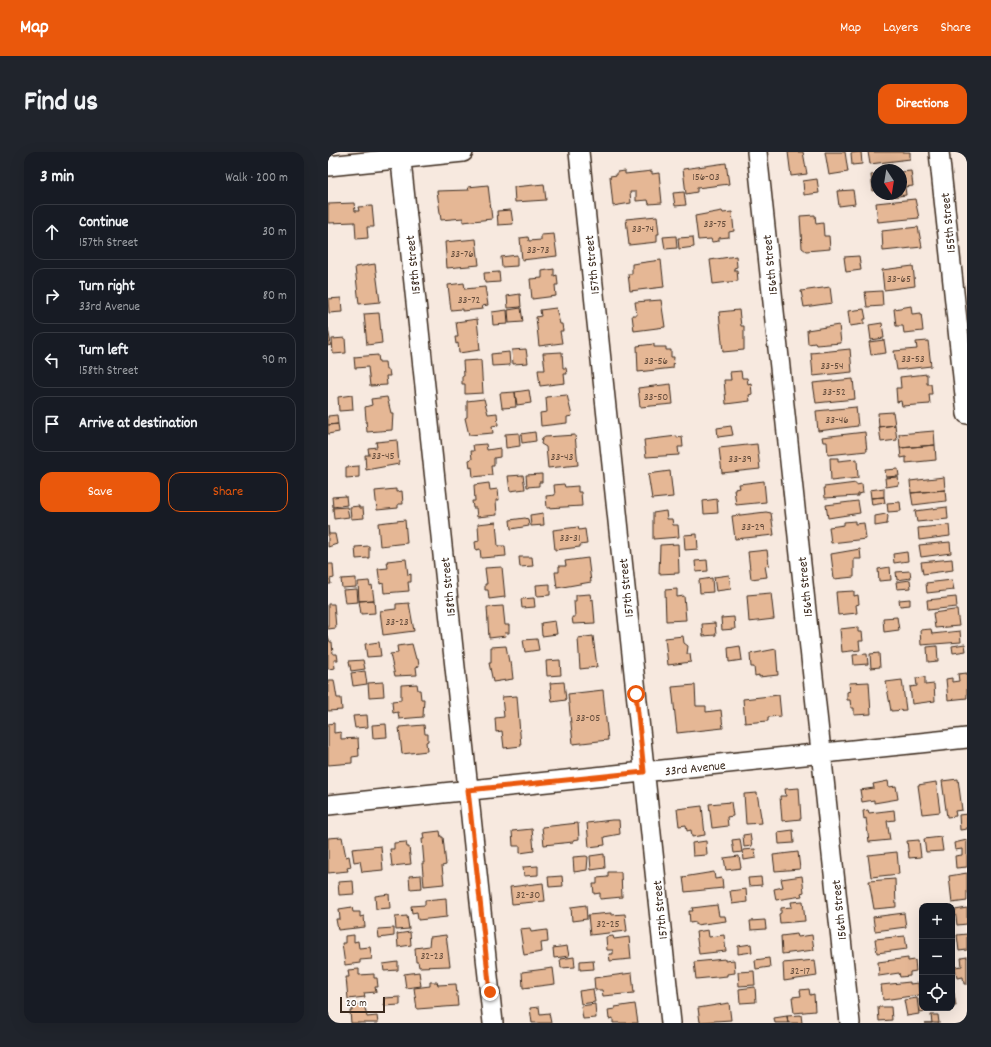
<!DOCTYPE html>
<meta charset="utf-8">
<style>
body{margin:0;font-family:Dekko,sans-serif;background:#20242c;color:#f1f3f6}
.controls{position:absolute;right:12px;bottom:12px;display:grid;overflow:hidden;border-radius:8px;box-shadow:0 4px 16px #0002}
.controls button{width:36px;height:36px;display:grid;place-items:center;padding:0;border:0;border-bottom:1px solid #363941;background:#171b24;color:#f1f3f6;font:20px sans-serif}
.compass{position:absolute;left:543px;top:12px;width:36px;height:36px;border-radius:50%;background:#171b24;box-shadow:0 4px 16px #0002;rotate:168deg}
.scale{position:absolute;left:12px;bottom:10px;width:45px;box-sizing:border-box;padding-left:4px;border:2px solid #3b2a1e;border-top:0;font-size:11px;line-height:14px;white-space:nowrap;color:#3b2a1e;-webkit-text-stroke:3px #fff;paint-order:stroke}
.stop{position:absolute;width:12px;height:12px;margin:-9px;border:3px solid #ea580c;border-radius:50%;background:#fff}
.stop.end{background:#ea580c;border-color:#fff;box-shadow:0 1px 4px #0008}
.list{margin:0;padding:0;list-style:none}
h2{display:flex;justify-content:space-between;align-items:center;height:52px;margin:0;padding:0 16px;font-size:17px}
h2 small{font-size:13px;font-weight:400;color:#9ea1a6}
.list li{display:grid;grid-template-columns:26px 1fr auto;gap:12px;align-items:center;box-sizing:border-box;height:56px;margin:0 8px 8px;padding:0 8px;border:1px solid #363941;border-radius:12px}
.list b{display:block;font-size:15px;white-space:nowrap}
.list p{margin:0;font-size:13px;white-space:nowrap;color:#9ea1a6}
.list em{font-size:13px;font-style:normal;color:#9ea1a6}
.actions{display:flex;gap:8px;padding:12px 16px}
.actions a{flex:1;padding:9px 0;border:1px solid #ea580c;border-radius:12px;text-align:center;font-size:14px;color:#ea580c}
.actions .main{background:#ea580c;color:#fff}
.icon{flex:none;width:22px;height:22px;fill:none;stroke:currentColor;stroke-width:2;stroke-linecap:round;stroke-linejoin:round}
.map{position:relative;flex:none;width:639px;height:871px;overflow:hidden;border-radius:12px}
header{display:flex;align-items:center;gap:24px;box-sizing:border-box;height:56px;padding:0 20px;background:#ea580c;color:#fff}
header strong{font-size:19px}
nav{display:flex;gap:22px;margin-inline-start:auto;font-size:14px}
.intro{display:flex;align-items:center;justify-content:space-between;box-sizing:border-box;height:96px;padding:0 24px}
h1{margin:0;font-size:28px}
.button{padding:10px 18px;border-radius:12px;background:#ea580c;color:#fff;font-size:14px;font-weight:700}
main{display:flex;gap:24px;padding:0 24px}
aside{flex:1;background:#171b24;border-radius:12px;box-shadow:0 4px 16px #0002}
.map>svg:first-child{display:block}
</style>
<header>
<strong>Map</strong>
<nav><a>Map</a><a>Layers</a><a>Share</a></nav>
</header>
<div class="intro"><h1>Find us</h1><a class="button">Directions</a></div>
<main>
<aside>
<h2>3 min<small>Walk · 200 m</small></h2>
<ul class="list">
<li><svg class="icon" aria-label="ahead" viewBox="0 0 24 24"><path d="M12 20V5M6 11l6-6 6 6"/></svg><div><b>Continue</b><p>157th Street</p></div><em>30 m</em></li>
<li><svg class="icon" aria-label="right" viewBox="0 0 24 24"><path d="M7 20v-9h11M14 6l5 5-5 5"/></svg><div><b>Turn right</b><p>33rd Avenue</p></div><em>80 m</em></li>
<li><svg class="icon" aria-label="left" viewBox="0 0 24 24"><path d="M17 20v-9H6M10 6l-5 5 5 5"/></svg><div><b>Turn left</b><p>158th Street</p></div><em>90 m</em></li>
<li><svg class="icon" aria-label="arrive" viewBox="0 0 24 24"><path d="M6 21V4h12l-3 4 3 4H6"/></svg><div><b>Arrive at destination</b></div></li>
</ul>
<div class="actions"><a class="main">Save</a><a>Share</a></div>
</aside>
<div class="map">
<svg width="639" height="871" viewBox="0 0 639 871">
<rect width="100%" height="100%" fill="#f7e9df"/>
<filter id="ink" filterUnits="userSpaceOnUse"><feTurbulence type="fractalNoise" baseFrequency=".025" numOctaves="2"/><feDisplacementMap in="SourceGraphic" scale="8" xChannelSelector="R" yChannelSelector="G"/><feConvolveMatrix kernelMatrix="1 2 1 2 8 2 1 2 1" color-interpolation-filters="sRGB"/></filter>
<g filter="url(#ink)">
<!-- building -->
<path fill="#e5b795" stroke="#3b2a1e" d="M 460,0 L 475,0 L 479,22 L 463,24 Z
M 497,0 L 517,0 L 520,20 L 501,23 Z
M 533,0 L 534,12 L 524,13 L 523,1 Z
M 540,0 L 582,0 L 582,7 L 542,12 Z
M 398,11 L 401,32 L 369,36 L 369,40 L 358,42 L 355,17 Z
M 297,19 L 297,22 L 324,19 L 324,22 L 331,21 L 334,51 L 321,52 L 320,48 L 308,49 L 308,40 L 302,40 L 303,51 L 285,54 L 282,24 L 289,23 L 289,20 Z
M 583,19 L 585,34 L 577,35 L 578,43 L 563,45 L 563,42 L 573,42 L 573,20 Z
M 549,22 L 549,38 L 545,39 L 543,23 Z
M 489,27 L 491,41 L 476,43 L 475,29 Z
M 216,32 L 218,48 L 187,50 L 186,35 Z
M 160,33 L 164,67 L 135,70 L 135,66 L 113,68 L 109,39 L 141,38 L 140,35 Z
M 525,38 L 527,52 L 511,54 L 509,39 Z
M 356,40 L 358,53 L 347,54 L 345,41 Z
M 587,47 L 591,66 L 550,70 L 548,51 Z
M 26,51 L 27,59 L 31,59 L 30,55 L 44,54 L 46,75 L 39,75 L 40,86 L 28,87 L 27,70 L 0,71 L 0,52 Z
M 183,58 L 185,72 L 170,73 L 169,59 Z
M 394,59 L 395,61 L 404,60 L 406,79 L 401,80 L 401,85 L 391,86 L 391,89 L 384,90 L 383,87 L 370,88 L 367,64 Z
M 487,63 L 488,72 L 495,71 L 496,84 L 501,84 L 502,97 L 478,99 L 474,96 L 472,64 Z
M 329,64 L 331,82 L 329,82 L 329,90 L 301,93 L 298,67 Z
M 590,75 L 594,95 L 555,99 L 554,79 Z
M 226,82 L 229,104 L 194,108 L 192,86 L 200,85 L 201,89 L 213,88 L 213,83 Z
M 348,84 L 349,96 L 337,97 L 335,85 Z
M 365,85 L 366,95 L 351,97 L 350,86 Z
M 148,87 L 151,113 L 119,116 L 117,90 Z
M 189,103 L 189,114 L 174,115 L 173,105 Z
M 408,104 L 409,115 L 406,116 L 406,118 L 409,118 L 410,129 L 385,132 L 382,108 Z
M 531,104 L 533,118 L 518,120 L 516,105 Z
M 333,108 L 336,135 L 302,139 L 300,122 L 304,122 L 304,112 Z
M 47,112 L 52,150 L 31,152 L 27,115 Z
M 585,114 L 587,134 L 556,138 L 554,118 Z
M 226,117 L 226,124 L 229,123 L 230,133 L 227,133 L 228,144 L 204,147 L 202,127 L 214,126 L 214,119 Z
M 171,120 L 172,130 L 157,131 L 156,121 Z
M 136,131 L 137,137 L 157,135 L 160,153 L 154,154 L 155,157 L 134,159 L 134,157 L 123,158 L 120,133 Z
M 502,135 L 504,151 L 476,155 L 473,139 Z
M 554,139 L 555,154 L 539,155 L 537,140 Z
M 192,142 L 193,155 L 180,156 L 179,144 Z
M 13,146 L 14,160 L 1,161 L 0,147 Z
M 333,148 L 337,175 L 306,179 L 304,163 L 309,163 L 307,150 Z
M 583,154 L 584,162 L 593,161 L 595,179 L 576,181 L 575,174 L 568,174 L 566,157 Z
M 193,156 L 195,170 L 181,171 L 180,158 Z
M 228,156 L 232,172 L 234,172 L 235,179 L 232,179 L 234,191 L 211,194 L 208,165 L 213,164 L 212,158 Z
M 536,157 L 538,167 L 536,167 L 536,172 L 522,174 L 520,159 Z
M 179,158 L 180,172 L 165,173 L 164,160 Z
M 411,158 L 413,174 L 416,174 L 416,198 L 395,200 L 391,160 Z
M 51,161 L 54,191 L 39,193 L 36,162 Z
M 149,167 L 152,198 L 131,201 L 130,191 L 128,192 L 127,185 L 130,185 L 128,170 Z
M 554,171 L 556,186 L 543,188 L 541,173 Z
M 511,173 L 513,191 L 488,193 L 487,191 L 480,192 L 479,178 Z
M 0,176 L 3,193 L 0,194 Z
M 17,186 L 18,201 L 5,202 L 4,187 Z
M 556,188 L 558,201 L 543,203 L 541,190 Z
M 600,189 L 603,214 L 569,218 L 566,199 L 589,197 L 588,190 Z
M 326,192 L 326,195 L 338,195 L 338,198 L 343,198 L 343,205 L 346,205 L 345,216 L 310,220 L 309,194 Z
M 198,197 L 200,211 L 185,212 L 184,198 Z
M 522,197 L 524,220 L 485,224 L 483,201 Z
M 181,200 L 182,213 L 164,214 L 163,202 Z
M 234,200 L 235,216 L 238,216 L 239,222 L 236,222 L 237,231 L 212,234 L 210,218 L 217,218 L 215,201 Z
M 50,203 L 51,210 L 57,210 L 58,218 L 61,218 L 62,224 L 58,224 L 59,233 L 42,234 L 40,215 L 27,216 L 26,205 Z
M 153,208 L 155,241 L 137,242 L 137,232 L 134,232 L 134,224 L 136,224 L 135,209 Z
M 413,219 L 414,226 L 419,226 L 420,232 L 423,231 L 424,242 L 421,243 L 422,249 L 398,252 L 396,228 L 403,228 L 402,220 Z
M 599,222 L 599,232 L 603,232 L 604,242 L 601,242 L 602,252 L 574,254 L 573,249 L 569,250 L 568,236 L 573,236 L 572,225 Z
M 525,227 L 527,247 L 488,251 L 485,231 Z
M 343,232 L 345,252 L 312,255 L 310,236 Z
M 201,238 L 203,251 L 189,253 L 187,240 Z
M 187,240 L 188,255 L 174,256 L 172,241 Z
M 24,243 L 25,258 L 11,259 L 10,245 Z
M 239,243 L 244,264 L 239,265 L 239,271 L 213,274 L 212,261 L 219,260 L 218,245 Z
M 59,245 L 63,261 L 65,261 L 64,278 L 39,280 L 37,255 L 44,253 L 43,247 Z
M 156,247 L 160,262 L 169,261 L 170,273 L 164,274 L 165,281 L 141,283 L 137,266 L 139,265 L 139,249 Z
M 528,255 L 530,274 L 490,279 L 488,259 Z
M 565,260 L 567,273 L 551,275 L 550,261 Z
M 9,263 L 10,272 L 0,273 L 0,264 Z
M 10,272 L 11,280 L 0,282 L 0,273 Z
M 567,273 L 569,288 L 553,290 L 551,275 Z
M 403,274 L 405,283 L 390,285 L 389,276 Z
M 606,279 L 607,293 L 572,296 L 571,282 Z
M 207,280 L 208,289 L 194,291 L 193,282 Z
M 537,280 L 539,299 L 500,303 L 499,290 L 495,290 L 494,285 Z
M 191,281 L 192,294 L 178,296 L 177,282 Z
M 247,283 L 250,313 L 220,316 L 218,295 L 213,292 L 214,287 L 217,285 Z
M 349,284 L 349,286 L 354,285 L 355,295 L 350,295 L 351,303 L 318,305 L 316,288 Z
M 69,288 L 71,312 L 38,318 L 37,303 L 41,303 L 40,296 L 49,295 L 48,290 Z
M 158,292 L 159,298 L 172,296 L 172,305 L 166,306 L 166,314 L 163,314 L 164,323 L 145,325 L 144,315 L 142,316 L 141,308 L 144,307 L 143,299 L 146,299 L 145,293 Z
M 429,292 L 432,317 L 394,321 L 391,296 Z
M 607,293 L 608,308 L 578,311 L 578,305 L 573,306 L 572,296 Z
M 502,306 L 510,306 L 510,309 L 529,307 L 530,326 L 503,329 Z
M 31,314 L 31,325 L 18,326 L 18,315 Z
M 570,317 L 571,324 L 558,325 L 557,318 Z
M 342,319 L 345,345 L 324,347 L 320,322 Z
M 214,322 L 214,330 L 211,330 L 211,334 L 199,335 L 198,323 Z
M 195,323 L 197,337 L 182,339 L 180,324 Z
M 570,325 L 571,333 L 558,335 L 557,326 Z
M 616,325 L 617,338 L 583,341 L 582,329 Z
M 436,329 L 438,350 L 408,353 L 406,337 L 412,336 L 411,332 Z
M 161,331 L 162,338 L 170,337 L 171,348 L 168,348 L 169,363 L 149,365 L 148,356 L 145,356 L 144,349 L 147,349 L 146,333 Z
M 528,331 L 528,333 L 534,332 L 535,341 L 530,342 L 530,344 L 497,346 L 496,335 Z
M 236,332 L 237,335 L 250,334 L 250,340 L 253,340 L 254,354 L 219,356 L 218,344 L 227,343 L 226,333 Z
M 556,336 L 556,345 L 543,346 L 542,338 Z
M 68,337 L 68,340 L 74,339 L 75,352 L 70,352 L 70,356 L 49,358 L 47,339 Z
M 617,338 L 618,349 L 585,353 L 583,341 Z
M 18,344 L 19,353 L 5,355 L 4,345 Z
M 556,345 L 557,351 L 544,353 L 543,346 Z
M 389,347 L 390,361 L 376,362 L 375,349 Z
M 530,349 L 532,361 L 500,366 L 498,353 Z
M 572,350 L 573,359 L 560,360 L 559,351 Z
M 31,354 L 31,356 L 35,356 L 36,366 L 23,367 L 22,355 Z
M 19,355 L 21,365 L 6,367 L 5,356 Z
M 619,355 L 620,367 L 589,370 L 587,359 Z
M 338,359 L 339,367 L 344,367 L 345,373 L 350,373 L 351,385 L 325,387 L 325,361 Z
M 438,360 L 443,361 L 446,383 L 407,387 L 404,364 Z
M 215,361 L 216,373 L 203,374 L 202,363 Z
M 558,362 L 560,364 L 559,372 L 547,374 L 547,364 Z
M 197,366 L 200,367 L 201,374 L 183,377 L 182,368 Z
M 77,368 L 79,391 L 52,394 L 50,371 Z
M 527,369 L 527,372 L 536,371 L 538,387 L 503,391 L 501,375 L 516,373 L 516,370 Z
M 168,370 L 170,394 L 177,394 L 178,404 L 153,406 L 152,397 L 148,398 L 147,390 L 151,389 L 150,372 Z
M 621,373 L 622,384 L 591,388 L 590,376 Z
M 0,374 L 1,382 L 7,382 L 9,392 L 0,395 Z
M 250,375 L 251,378 L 257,377 L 259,392 L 252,393 L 252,395 L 227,398 L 225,378 Z
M 369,382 L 370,397 L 357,398 L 356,383 Z
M 622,390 L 623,401 L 593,405 L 591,393 Z
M 350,392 L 351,421 L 331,422 L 332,393 Z
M 41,394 L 41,406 L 28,407 L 27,395 Z
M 532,397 L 533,407 L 526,407 L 526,425 L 506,427 L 503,402 Z
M 439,398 L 441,413 L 437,414 L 439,425 L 423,427 L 420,400 Z
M 579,400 L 580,409 L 566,411 L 565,402 Z
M 191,405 L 204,405 L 205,414 L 192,415 Z
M 260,406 L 263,430 L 229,436 L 227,420 L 231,420 L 231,414 L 238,414 L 237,409 Z
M 78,407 L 80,423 L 83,422 L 83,430 L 80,430 L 81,439 L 56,441 L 55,431 L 52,432 L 50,417 L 60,416 L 59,409 Z
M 624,407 L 625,418 L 595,422 L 593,410 Z
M 379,408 L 380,419 L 368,420 L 367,409 Z
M 0,412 L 5,412 L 6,426 L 2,427 L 3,432 L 0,432 Z
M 174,415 L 177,445 L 161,447 L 160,438 L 157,438 L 157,432 L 159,432 L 157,416 Z
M 562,415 L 563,428 L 551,429 L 550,417 Z
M 582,419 L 583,426 L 569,428 L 568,420 Z
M 401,423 L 403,437 L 388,439 L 386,425 Z
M 28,426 L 28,435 L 14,436 L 13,427 Z
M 384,426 L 385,440 L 372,441 L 371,428 Z
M 582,428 L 583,436 L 569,437 L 568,430 Z
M 624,428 L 626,438 L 599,441 L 598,431 Z
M 41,429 L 42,434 L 44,433 L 46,448 L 31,449 L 30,430 Z
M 222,432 L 222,443 L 209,444 L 208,433 Z
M 29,437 L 30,450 L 17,451 L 15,438 Z
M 349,437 L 349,445 L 356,444 L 358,468 L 338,469 L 337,438 Z
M 526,439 L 526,444 L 530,443 L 531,452 L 528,453 L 529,461 L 510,463 L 508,440 Z
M 443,441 L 446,467 L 421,470 L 419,443 Z
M 262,442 L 263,448 L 265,447 L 267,471 L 245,472 L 244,465 L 247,465 L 246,449 L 248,449 L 248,443 Z
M 628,445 L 629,455 L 600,458 L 599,448 Z
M 206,446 L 207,455 L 194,456 L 193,447 Z
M 582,447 L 582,453 L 572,454 L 571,448 Z
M 46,448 L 47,461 L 33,462 L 31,449 Z
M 81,451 L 86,479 L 55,483 L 52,459 L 68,457 L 68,452 Z
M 0,452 L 6,452 L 8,476 L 0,477 Z
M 175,454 L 177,473 L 181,473 L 181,481 L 177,481 L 178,484 L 161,486 L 159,455 Z
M 626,458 L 629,458 L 631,474 L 607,476 L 605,461 Z
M 406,465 L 407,477 L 394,478 L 393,466 Z
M 569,465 L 571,478 L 556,480 L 555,466 Z
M 227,469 L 229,482 L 214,484 L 213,471 Z
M 387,471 L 388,483 L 375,484 L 374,472 Z
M 530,475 L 530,480 L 534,480 L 535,489 L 531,489 L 532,498 L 514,500 L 512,477 Z
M 603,477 L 604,482 L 632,479 L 633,490 L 593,493 L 592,478 Z
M 0,484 L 2,490 L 4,490 L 5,502 L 9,502 L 10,508 L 6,508 L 7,516 L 0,517 Z
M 265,484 L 269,515 L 252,517 L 250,486 Z
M 355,484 L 356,491 L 360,494 L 359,502 L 362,502 L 363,510 L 340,513 L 337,486 Z
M 209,487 L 211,498 L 197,500 L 195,488 Z
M 51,490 L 53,504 L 39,505 L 37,492 Z
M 84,492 L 88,507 L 90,507 L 91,514 L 88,515 L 89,523 L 67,524 L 62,502 L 70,501 L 69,494 Z
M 637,492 L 638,499 L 625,501 L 624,494 Z
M 178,494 L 181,510 L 183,509 L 185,527 L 165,530 L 161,511 L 163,511 L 163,495 Z
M 412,494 L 414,508 L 401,510 L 400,496 Z
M 609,494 L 610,509 L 600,510 L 599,495 Z
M 448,497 L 450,523 L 431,525 L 431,523 L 427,524 L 426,515 L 423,515 L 422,502 Z
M 551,501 L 552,515 L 543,516 L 542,502 Z
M 539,502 L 540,512 L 526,513 L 525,503 Z
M 35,508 L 37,517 L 23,519 L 21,509 Z
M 232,508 L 233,523 L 219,524 L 218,509 Z
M 37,519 L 39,532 L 25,534 L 23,521 Z
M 639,521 L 639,546 L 620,548 L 618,527 L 624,526 L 624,530 L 631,529 L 630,522 Z
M 597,525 L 597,533 L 606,532 L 607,549 L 584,552 L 582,535 L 589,534 L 588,526 Z
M 0,528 L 6,528 L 9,546 L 13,546 L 14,558 L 0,559 Z
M 574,528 L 578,558 L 563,559 L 558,530 Z
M 55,530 L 56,544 L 41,545 L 40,531 Z
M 236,530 L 238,548 L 224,550 L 222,531 Z
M 541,530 L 543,562 L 526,563 L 526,556 L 523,556 L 522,548 L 519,548 L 519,540 L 522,539 L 521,531 Z
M 89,532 L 90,538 L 92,538 L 93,547 L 96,547 L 95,565 L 71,567 L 70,560 L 65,561 L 64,549 L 73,548 L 73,533 Z
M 367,533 L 368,554 L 378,554 L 378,560 L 393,558 L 395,576 L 349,581 L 344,535 Z
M 275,538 L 280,588 L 245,592 L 240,542 Z
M 451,543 L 453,564 L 440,565 L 440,569 L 417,571 L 415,547 Z
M 189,544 L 193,594 L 176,596 L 174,579 L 168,580 L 167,566 L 176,565 L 174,545 Z
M 39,563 L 40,575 L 27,576 L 25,564 Z
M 6,571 L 6,581 L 13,580 L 13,587 L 30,586 L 31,604 L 24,605 L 24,611 L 0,613 L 0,572 Z
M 58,572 L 59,585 L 45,586 L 44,573 Z
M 96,573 L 97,582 L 100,582 L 100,589 L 98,590 L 99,599 L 74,602 L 71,575 Z
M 630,627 L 634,658 L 627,659 L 628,664 L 619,665 L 614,629 Z
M 560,629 L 561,635 L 568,634 L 570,647 L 546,651 L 546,648 L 534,650 L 532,638 L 546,636 L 545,632 Z
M 608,630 L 612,660 L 594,662 L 590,633 Z
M 471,636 L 473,667 L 454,669 L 452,644 L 458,644 L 457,637 Z
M 429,641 L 434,671 L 418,672 L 416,642 Z
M 403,650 L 405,664 L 399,665 L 400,674 L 384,676 L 381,652 Z
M 374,654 L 377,683 L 364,685 L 363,678 L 359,679 L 358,673 L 351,674 L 349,657 Z
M 540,658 L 541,661 L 566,658 L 567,668 L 559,669 L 562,688 L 541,690 L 538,666 L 536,667 L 535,659 Z
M 639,662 L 639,677 L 632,678 L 631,663 Z
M 284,668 L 291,668 L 292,682 L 276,685 L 277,693 L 261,695 L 259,671 Z
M 250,671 L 251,687 L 245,688 L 245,690 L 216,693 L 214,675 Z
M 204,677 L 206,699 L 192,701 L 192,694 L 185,694 L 184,679 Z
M 465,678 L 466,691 L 451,692 L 450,680 Z
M 112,679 L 113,685 L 115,685 L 118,713 L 114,714 L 116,732 L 96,734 L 94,711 L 96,711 L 94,687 L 96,687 L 95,681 Z
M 422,682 L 424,694 L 416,695 L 415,683 Z
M 14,685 L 18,705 L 21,704 L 23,715 L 19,716 L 20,719 L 0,721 L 0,686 Z
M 613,685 L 615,699 L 598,700 L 596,687 Z
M 412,687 L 414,700 L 406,701 L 404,688 Z
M 591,688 L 593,705 L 581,706 L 579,689 Z
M 639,688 L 639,715 L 628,716 L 627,704 L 634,703 L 634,697 L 627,698 L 626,691 Z
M 378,689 L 379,703 L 365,704 L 364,691 Z
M 78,690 L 79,695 L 81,695 L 83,712 L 64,714 L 62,697 L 66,697 L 66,691 Z
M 53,694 L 55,718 L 34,720 L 32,709 L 26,710 L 24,697 Z
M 427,697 L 428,706 L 416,708 L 415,698 Z
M 470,700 L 472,717 L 447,719 L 445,703 Z
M 569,700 L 571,722 L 543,725 L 540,703 Z
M 276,702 L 277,716 L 263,718 L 262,704 Z
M 258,704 L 260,705 L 259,718 L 246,720 L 245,705 Z
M 411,704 L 413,716 L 398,718 L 396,706 Z
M 210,714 L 210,723 L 196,724 L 195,715 Z
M 280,720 L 293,720 L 294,745 L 272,747 L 272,741 L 266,742 L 265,732 L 269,732 L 269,726 L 280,725 Z
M 386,720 L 387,727 L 394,726 L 395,736 L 357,740 L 355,725 Z
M 639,721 L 639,749 L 624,751 L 621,724 Z
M 93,723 L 94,736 L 82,737 L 81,724 Z
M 234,724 L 235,734 L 221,735 L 220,725 Z
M 474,724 L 476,740 L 473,741 L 474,744 L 448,748 L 446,737 L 455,735 L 453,727 Z
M 433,725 L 434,733 L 421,734 L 420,726 Z
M 567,727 L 568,755 L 546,757 L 541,729 Z
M 25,729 L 26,742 L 11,743 L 10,730 Z
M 215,731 L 217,749 L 184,752 L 182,735 Z
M 418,737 L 419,750 L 404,752 L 402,739 Z
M 61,742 L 62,756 L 48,757 L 47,744 Z
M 118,746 L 119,765 L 90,768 L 89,760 L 84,761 L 83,754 L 97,753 L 97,748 Z
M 475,749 L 477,769 L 452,771 L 451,762 L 453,761 L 453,756 L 464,755 L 463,750 Z
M 258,753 L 259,767 L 244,769 L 243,755 Z
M 389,753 L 391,764 L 397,764 L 398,769 L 368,773 L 368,770 L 362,771 L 361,759 L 365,759 L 364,756 Z
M 24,755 L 25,760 L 32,760 L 32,765 L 36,764 L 37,775 L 10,778 L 8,767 L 12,767 L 11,757 Z
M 639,756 L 639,772 L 629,773 L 627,758 Z
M 283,761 L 283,763 L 297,762 L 299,779 L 262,783 L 260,763 Z
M 576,761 L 578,775 L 547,779 L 545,765 Z
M 79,764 L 81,777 L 68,778 L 67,765 Z
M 437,768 L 438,777 L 423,778 L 422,769 Z
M 66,776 L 66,784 L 51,786 L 50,777 Z
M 202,776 L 203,780 L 219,778 L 220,790 L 213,791 L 214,800 L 196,803 L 192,777 Z
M 380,778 L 381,785 L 396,783 L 398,799 L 371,802 L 368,780 Z
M 82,780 L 83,793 L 70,795 L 69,782 Z
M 469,782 L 470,785 L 484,783 L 486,798 L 454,802 L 453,784 Z
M 639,782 L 639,798 L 631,799 L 629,783 Z
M 26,783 L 26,790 L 30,789 L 31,796 L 42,795 L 44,807 L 32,808 L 32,811 L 17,813 L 14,791 L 17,791 L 17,784 Z
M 118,783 L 122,814 L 91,815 L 90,810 L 88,810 L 87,796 L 101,794 L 102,785 Z
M 285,784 L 286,787 L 301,785 L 303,807 L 282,809 L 281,802 L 285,802 L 285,798 L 279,798 L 278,785 Z
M 577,784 L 579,797 L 549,801 L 547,787 Z
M 423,792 L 424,800 L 410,802 L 410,794 Z
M 239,794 L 241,804 L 226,806 L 225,796 Z
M 246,805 L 247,815 L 233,816 L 232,807 Z
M 639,805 L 639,832 L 636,832 L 635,825 L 629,826 L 627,815 L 634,814 L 633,806 Z
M 441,806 L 442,815 L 428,817 L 427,808 Z
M 580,806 L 580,809 L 587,808 L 588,819 L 582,820 L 582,824 L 572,825 L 571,821 L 551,824 L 550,810 Z
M 397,807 L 397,809 L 406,808 L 407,821 L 399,822 L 399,824 L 368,827 L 366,810 Z
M 265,808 L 266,817 L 252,818 L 252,809 Z
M 487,808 L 489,824 L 456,829 L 455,811 Z
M 70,810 L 70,818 L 56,819 L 55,812 Z
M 225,816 L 227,832 L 195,836 L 194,820 Z
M 31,817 L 31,823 L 46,822 L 46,826 L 49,826 L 50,835 L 47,835 L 48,840 L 36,841 L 37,845 L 20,847 L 18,825 L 21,825 L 20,818 Z
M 426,819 L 427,833 L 411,834 L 410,820 Z
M 91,820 L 93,834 L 78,836 L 76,822 Z
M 304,821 L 306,841 L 275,844 L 274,838 L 267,838 L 266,826 Z
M 102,830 L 109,830 L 110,833 L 128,832 L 130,854 L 89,857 L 86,836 L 102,834 Z
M 582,830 L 582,832 L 590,831 L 591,843 L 555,848 L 553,833 Z
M 427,835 L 428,850 L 412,851 L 411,837 Z
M 265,837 L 267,850 L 253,852 L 251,839 Z
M 481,837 L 482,843 L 486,842 L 487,859 L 466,861 L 464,845 L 473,844 L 472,838 Z
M 624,841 L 626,841 L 628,854 L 624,854 Z
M 72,845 L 72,853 L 56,854 L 56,846 Z
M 589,846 L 591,862 L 579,864 L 576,848 Z
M 591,847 L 594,847 L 594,856 L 604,856 L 605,858 L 592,860 Z
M 401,851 L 403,868 L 372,870 L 370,856 Z
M 36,852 L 39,865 L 49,864 L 50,871 L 23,871 L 22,859 L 24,859 L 24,853 Z
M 267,852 L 268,866 L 255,867 L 253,854 Z
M 307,852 L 310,871 L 285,871 L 285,866 L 281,867 L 280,858 L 287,857 L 287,855 Z
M 211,855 L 212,862 L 221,861 L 223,871 L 204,871 L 202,856 Z
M 550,855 L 563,855 L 564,868 L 551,869 Z
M 473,863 L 474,871 L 460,871 L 459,864 Z
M 603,863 L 610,863 L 611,871 L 597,871 L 604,871 Z
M 459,864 L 460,871 L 447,871 L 446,866 Z"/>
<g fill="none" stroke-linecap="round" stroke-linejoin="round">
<defs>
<path id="minor" d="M 72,0 L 165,871
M 251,0 L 343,871
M 429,0 L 522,871
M 611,0 L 639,262
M 0,14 L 135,0
M 0,653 L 639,586"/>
</defs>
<!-- minor casing -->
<use href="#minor" stroke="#3b2a1e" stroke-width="22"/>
<!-- minor -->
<use href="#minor" stroke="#fff" stroke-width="19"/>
</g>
</g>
<g fill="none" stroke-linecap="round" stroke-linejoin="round" filter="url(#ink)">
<!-- route -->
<path stroke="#ea580c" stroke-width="5" d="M 162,840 L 140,638 L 316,620 L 308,542"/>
</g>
<g text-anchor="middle" stroke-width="3" stroke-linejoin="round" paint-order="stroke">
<!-- number labels -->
<g font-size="11" fill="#664d3c">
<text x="378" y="28">156-03</text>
<text x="387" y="75">33-75</text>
<text x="315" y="80">33-74</text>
<text x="210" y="101">33-73</text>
<text x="134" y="105">33-76</text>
<text x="571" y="130">33-65</text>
<text x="141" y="151">33-72</text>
<text x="585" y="210">33-53</text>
<text x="328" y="212">33-56</text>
<text x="504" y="217">33-54</text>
<text x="506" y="243">33-52</text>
<text x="328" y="248">33-50</text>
<text x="509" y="271">33-46</text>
<text x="55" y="307">33-45</text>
<text x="234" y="308">33-43</text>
<text x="412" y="310">33-39</text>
<text x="425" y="378">33-29</text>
<text x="242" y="389">33-31</text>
<text x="69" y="473">33-23</text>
<text x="260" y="569">33-05</text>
<text x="200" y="746">32-30</text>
<text x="280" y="775">32-25</text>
<text x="104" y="807">32-23</text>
<text x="472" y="822">32-17</text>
</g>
<!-- street labels -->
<g font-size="13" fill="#3b2a1e" stroke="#fff">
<text transform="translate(619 71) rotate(-96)" y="5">155th Street</text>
<text transform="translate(84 113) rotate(-96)" y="5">158th Street</text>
<text transform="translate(263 113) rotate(-96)" y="5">157th Street</text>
<text transform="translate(441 113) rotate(-96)" y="5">156th Street</text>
<text transform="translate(119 435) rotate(-96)" y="5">158th Street</text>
<text transform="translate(476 435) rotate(-96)" y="5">156th Street</text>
<text transform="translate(297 436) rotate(-96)" y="5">157th Street</text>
<text transform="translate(367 615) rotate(-6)" y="5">33rd Avenue</text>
<text transform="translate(331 758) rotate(-96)" y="5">157th Street</text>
<text transform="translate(510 758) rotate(-96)" y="5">156th Street</text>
</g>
</g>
</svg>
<div class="controls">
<button>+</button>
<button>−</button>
<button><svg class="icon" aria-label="locate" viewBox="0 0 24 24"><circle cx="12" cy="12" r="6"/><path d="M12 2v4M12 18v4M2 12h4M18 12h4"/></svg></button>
</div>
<svg class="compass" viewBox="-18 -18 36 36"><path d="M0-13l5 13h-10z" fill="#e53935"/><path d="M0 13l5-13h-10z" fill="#9ea1a6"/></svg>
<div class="scale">20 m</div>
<div class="stop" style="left:308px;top:542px"></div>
<div class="stop end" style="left:162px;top:840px"></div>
</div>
</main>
